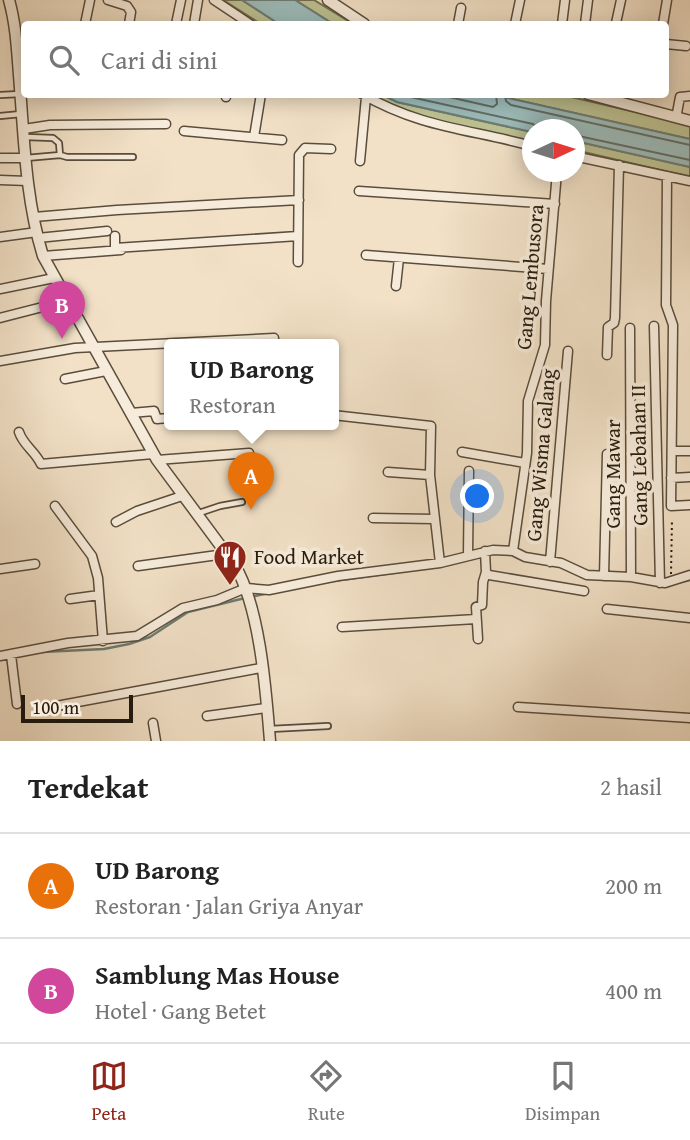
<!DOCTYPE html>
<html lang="id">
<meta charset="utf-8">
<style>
body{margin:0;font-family:"Gentium Book Plus",serif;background:#f6f6f6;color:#222}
.compass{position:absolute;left:522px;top:119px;width:63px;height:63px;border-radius:50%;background:#fff;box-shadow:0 4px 18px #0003;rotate:86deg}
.scale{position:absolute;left:21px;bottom:18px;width:112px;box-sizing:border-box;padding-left:7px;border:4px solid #271c0d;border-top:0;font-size:19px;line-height:24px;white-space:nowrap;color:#271c0d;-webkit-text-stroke:5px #f7ecdb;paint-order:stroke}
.you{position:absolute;left:478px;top:497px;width:24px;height:24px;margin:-18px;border:5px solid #fff;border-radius:50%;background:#1a73e8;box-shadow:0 0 0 10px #1a73e833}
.badge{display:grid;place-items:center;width:46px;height:46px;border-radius:50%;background:#8f2418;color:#fff;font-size:23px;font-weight:700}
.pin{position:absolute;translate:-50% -58px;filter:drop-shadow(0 2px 4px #0008)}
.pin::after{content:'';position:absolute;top:37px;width:24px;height:21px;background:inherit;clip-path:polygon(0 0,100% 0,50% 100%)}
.popup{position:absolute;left:164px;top:339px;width:175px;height:91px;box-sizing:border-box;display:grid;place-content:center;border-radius:7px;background:#fff;filter:drop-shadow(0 2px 5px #0005);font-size:23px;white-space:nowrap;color:#767676}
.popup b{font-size:26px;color:#222}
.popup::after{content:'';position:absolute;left:50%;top:100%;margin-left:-14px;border:14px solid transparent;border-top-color:#fff}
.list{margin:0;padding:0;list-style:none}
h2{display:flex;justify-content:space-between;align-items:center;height:91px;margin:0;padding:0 28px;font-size:30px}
h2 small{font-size:23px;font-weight:400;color:#767676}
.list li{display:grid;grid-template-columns:46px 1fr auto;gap:21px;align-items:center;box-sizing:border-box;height:105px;padding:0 28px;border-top:2px solid #e0e0e0}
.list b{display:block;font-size:26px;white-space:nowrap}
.list p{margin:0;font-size:23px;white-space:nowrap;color:#767676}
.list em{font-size:23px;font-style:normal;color:#767676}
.icon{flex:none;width:38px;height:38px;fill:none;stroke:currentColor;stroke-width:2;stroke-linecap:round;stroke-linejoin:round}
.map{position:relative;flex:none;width:690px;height:741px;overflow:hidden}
.search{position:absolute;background:#fff;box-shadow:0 4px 18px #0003;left:21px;right:21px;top:21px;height:77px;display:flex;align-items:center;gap:18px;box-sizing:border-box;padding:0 24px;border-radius:7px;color:#767676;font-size:26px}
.sheet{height:301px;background:#fff}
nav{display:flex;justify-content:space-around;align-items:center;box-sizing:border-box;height:98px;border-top:2px solid #e0e0e0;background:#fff;font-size:19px;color:#767676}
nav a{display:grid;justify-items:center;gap:4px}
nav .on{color:#8f2418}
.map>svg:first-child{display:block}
</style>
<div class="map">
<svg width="690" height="741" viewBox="0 0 690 741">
<rect width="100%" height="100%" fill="#f2e1c7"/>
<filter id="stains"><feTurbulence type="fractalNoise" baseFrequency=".00286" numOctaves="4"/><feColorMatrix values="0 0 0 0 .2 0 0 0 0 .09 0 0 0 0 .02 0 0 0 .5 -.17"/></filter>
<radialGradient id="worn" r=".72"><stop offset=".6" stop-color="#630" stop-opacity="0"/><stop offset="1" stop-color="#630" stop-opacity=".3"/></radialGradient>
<!-- green -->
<path fill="#bdc293" stroke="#726f50" stroke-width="2" d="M 223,0 L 242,0 L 279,24 L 261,24 Z
M 295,0 L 314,0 L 353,24 L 333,24 Z
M 371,95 L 383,95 L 397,102 L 532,132 L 532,141 C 478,130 419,123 371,95 Z
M 495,95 L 563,95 L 690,125 L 690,139 Z
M 575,141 L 690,167 L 690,177 L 575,150 Z"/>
<!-- water -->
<path fill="#9cbcbb" stroke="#6d7c75" stroke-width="2" d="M 242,0 L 295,0 L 333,24 L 279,24 Z
M 383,95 L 495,95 L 690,139 L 690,167 L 575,141 L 574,130 L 532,130 L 532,132 L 397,102 Z"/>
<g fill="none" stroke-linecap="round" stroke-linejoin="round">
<!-- shore -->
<path stroke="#626c64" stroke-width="2" d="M 397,94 L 533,124 L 539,130
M 436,94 L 493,107 L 497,104 L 496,94
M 505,94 L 506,101 L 511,105 L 690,145
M 574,135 L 690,160"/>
<!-- stream -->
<path stroke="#6d7c75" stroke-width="2.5" d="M 444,566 L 472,559
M 334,581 L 421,569
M 673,584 L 690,580
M 251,597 L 269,593
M 42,652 L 104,649 L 129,644 L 150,637 L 188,612 L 245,598"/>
<defs>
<path id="service" d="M 0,95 L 20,94
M 0,116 L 21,114
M 26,137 L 53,138 L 59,143 L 60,155 L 67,157 L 133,157
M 26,158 L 60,155
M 196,514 L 220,506 L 242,502
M 270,729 L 328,726"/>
<path id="minor" d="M 108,0 L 127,6 L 131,12 L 129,24
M 214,0 L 250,24
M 616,23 L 621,0
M 85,24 L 90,0
M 176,24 L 181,0
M 194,24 L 198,0
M 458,24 L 461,8
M 515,24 L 520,0
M 562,24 L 565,0
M 585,24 L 588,0
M 663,24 L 667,0
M 666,44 L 686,46
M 362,94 C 421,128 470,129 532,146
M 226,97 L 226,94
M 677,113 L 680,97 L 690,96
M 24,129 L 50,125 L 166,124
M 184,131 L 282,140
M 254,137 L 261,94
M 574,156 L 690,181
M 0,158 L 26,158
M 360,161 L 366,97
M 667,176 L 666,305 L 673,325 L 671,506 L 690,505
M 0,180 L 28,181
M 359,191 L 555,204
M 34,217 L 117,210 L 299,200
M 115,236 L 115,248 L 298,236
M 0,237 L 37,232
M 38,238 L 107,231
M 366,255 L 548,269
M 43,256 L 121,250
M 298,262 L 299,155 L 305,148 L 331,149
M 396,286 L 399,258
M 0,289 L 54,278
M 0,318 L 66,301
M 654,326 L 660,583
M 630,328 L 631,577
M 607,355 L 608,327 L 614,323 L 615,318 L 619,165
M 0,361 L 75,348 L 274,338
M 65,379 L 106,371
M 131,413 L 154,411 L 157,419 L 169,418
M 333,415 L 431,426 L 430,475 L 440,563
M 19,432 C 23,445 35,451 41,464 L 153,454
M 672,451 L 690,451
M 462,452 L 525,463
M 157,460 L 249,453
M 388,472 L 430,475
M 671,478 L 690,477
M 55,506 L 92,556 L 98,578 L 103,641
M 373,518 L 434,519
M 116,522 L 137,511 L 182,496
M 485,551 L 486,572 L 489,575 L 584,591
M 513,551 L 527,453 L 528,401 L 545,345 L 546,301 L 557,172
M 468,556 L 469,471
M 550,562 L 568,351
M 138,566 L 225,554
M 0,569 L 35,564
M 604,576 L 607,454
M 70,599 L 99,595
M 607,609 L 690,618
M 342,627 L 476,619
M 478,639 L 476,607 L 482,605 L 483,582 L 486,572
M 11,655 L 17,704
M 0,656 L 68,643 L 137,636 L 183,608 L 217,600 L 246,588 L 269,590 L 338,576 L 440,563 L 493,550 L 513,551 L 525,557 L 561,563 L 587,575 L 631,577 L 665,583 L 690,575
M 51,707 L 261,668
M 518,707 L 690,718
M 207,716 L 266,708
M 153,723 L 156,741"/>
<path id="tertiary" d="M 9,0 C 16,25 17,49 19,75 C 24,135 25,198 43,256 L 157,460 L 234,564 C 260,606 266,691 270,741
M 328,0 L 364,24
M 588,94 L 690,121"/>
</defs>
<!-- service casing -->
<use href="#service" stroke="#5a4d3c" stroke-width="8"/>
<!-- minor casing -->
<use href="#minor" stroke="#5a4d3c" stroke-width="11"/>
<!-- tertiary casing -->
<use href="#tertiary" stroke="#5a4d3c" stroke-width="13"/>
<!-- path -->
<path stroke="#271c0d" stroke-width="2" stroke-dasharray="2 3.5" stroke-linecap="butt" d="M 671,574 L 672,519"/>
<!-- service -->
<use href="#service" stroke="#f7ecdb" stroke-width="4.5"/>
<!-- minor -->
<use href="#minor" stroke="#f7ecdb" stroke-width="8"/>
<!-- tertiary -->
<use href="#tertiary" stroke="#f7ecdb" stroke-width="10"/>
</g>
<!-- icons -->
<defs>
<symbol id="restaurant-pin" viewBox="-11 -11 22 30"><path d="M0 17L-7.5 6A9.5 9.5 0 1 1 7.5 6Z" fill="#8f2418" stroke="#f7ecdb"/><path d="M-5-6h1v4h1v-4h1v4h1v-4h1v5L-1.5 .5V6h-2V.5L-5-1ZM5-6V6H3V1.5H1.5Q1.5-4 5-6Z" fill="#fff"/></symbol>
</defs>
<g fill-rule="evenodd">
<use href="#restaurant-pin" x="211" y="538" width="38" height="52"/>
</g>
<g text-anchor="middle" stroke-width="7" stroke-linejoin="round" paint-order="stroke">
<!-- street labels -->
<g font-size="21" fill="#271c0d" stroke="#f7ecdb">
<text transform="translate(530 277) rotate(-85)" y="7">Gang Lembusora</text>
<text transform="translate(541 455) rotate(-85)" y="7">Gang Wisma Galang</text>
<text transform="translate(639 455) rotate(-91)" y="7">Gang Lebahan II</text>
<text transform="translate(613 474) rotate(-90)" y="7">Gang Mawar</text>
</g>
<!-- poi labels -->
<g font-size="21" fill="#271c0d" stroke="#f7ecdb" text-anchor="start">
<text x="254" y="564">Food Market</text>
</g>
</g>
<rect width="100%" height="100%" filter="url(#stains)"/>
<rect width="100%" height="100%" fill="url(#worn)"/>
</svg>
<svg class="compass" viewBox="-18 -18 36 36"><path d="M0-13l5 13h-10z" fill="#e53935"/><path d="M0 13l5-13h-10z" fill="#767676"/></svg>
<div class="scale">100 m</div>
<div class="you"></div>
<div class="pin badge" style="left:251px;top:510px;background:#e8710a">A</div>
<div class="popup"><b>UD Barong</b>Restoran</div>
<div class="pin badge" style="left:62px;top:339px;background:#d1479c">B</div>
<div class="search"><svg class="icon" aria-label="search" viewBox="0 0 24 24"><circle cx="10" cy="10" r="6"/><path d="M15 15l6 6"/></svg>Cari di sini</div>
</div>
<section class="sheet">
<h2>Terdekat<small>2 hasil</small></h2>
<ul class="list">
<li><span class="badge" style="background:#e8710a">A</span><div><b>UD Barong</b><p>Restoran · Jalan Griya Anyar</p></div><em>200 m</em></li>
<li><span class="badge" style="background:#d1479c">B</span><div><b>Samblung Mas House</b><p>Hotel · Gang Betet</p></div><em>400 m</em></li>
</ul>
</section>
<nav>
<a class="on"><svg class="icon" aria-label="map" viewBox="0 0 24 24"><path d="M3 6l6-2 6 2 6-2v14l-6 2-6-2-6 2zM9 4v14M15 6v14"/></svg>Peta</a>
<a><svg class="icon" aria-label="directions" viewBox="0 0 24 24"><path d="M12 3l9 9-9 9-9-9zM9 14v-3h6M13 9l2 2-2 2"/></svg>Rute</a>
<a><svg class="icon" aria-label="saved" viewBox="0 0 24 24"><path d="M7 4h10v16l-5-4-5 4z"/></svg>Disimpan</a>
</nav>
